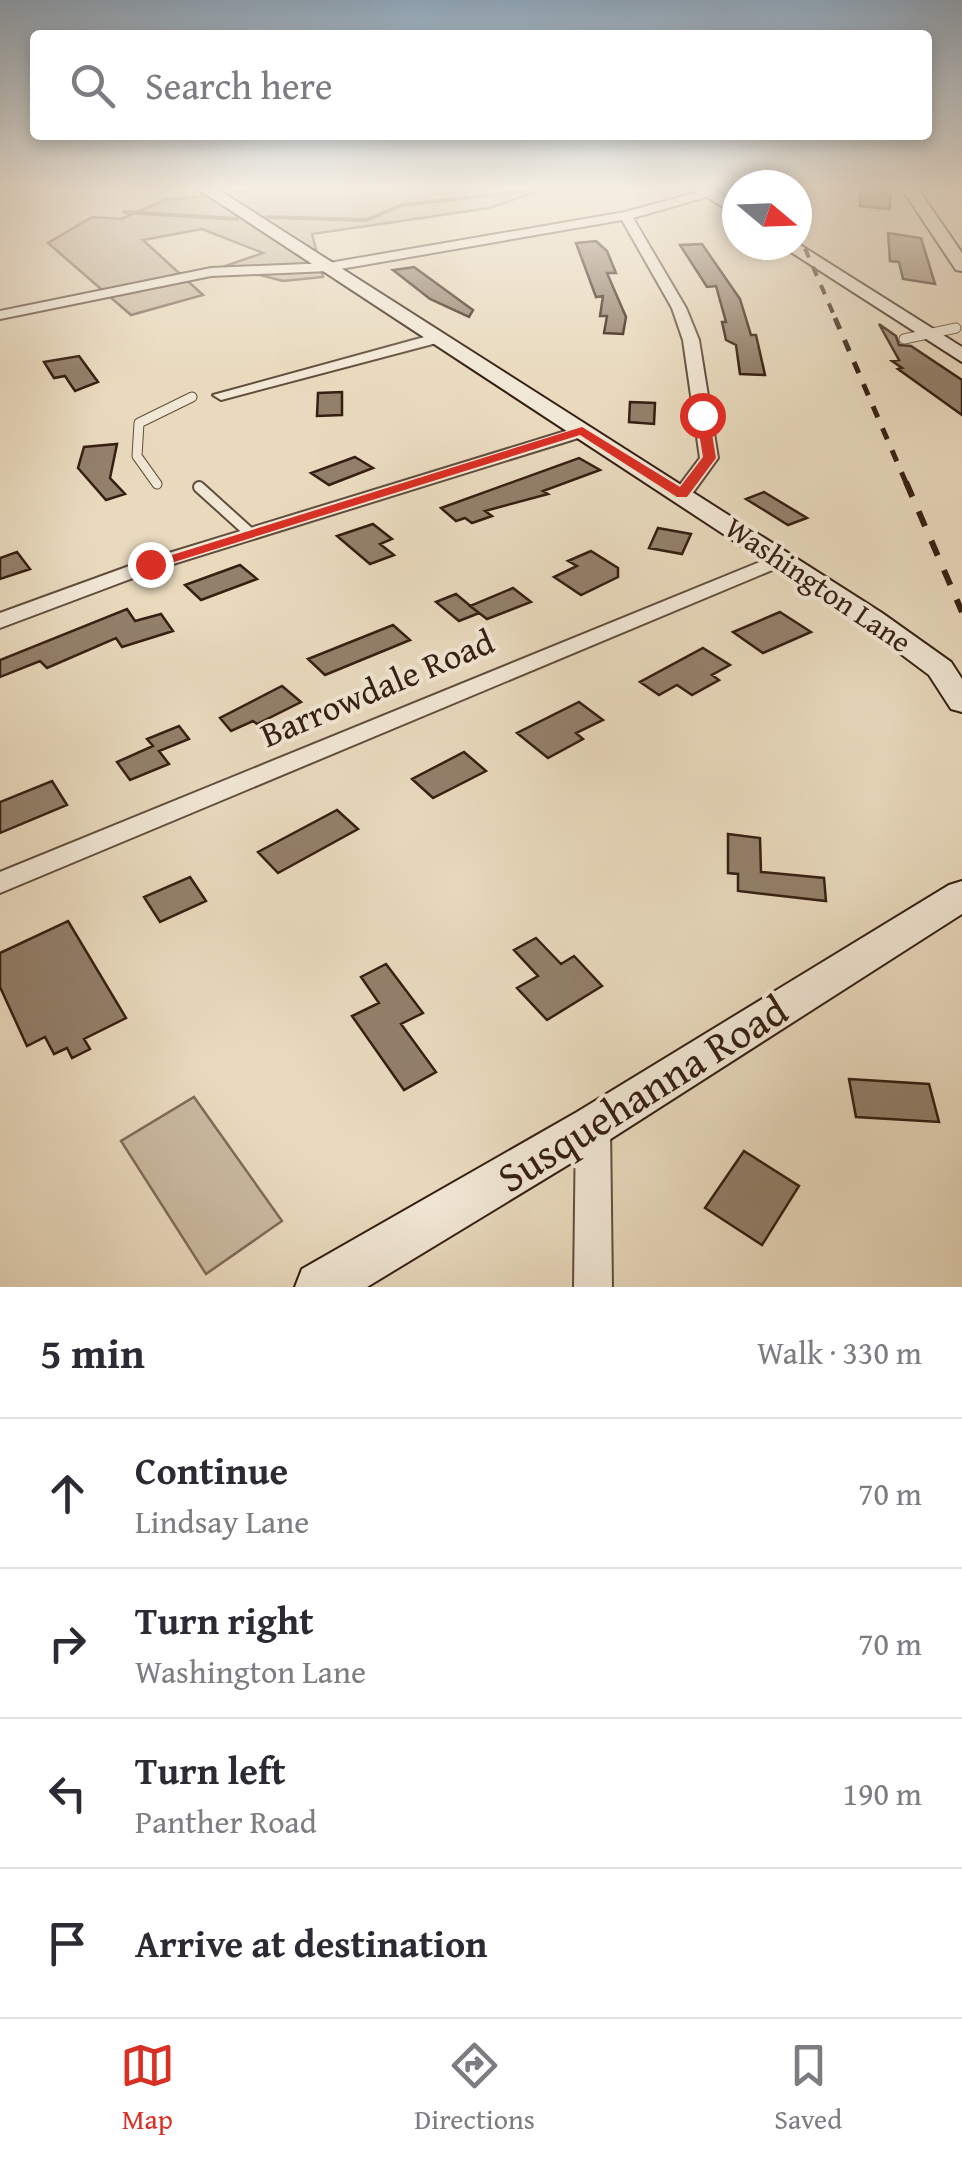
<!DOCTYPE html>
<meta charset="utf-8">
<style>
body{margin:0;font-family:"Gentium Book Plus",serif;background:#f2f2f3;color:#2b2b33}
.compass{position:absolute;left:722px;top:170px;width:90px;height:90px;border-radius:50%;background:#fff;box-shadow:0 5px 15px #0003;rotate:109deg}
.stop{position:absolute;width:30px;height:30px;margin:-22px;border:8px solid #d93025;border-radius:50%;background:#fff}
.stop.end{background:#d93025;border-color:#fff;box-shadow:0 2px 10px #0008}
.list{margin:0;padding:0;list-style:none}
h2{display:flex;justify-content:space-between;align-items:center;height:130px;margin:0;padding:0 40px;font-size:42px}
h2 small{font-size:32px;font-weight:400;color:#7c7c81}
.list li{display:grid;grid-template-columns:65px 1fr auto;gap:30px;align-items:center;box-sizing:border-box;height:150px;padding:0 40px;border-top:2px solid #e1e1e2}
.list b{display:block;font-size:38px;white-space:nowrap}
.list p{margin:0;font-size:32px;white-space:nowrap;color:#7c7c81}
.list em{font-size:32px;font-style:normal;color:#7c7c81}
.icon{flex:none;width:55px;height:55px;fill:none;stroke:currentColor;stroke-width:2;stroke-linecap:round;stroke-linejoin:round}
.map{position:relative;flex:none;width:962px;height:1287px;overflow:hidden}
.search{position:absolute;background:#fff;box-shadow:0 5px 15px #0003;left:30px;right:30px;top:30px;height:110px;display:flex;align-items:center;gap:25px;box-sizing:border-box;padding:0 35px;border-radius:10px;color:#7c7c81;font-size:38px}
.sheet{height:730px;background:#fff}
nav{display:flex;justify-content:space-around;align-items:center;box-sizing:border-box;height:140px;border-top:2px solid #e1e1e2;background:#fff;font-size:28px;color:#7c7c81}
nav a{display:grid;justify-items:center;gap:5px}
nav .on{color:#d93025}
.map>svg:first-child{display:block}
</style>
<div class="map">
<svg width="962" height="1287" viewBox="0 0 962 1287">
<rect width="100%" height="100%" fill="#e9dabe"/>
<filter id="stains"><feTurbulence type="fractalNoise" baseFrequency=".002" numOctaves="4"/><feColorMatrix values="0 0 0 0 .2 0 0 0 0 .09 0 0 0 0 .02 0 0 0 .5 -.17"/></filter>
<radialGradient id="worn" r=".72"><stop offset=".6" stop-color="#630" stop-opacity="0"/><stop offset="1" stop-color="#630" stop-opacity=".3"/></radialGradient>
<!-- green -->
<path fill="#cabaa1" stroke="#806c5a" stroke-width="2.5" d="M 265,189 L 543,189 L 490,208 L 312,234 L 323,277 L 283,281 L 225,266 L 263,253 L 202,229 L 143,240 L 203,295 L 131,315 L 48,243 L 92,217 L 121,219 L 165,200 Z
M 194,1097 L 282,1221 L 206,1274 L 121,1141 Z"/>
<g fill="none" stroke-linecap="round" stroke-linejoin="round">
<!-- stream -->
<path stroke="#7c6856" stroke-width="4" d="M 124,212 L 237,219
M 267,217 L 366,220 L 402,205 L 542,189"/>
</g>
<!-- building -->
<path fill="#93806b" stroke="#351e12" stroke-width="2.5" d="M 860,189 L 890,193 L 890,209 L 860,206 Z
M 888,233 L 921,238 L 935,284 L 903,279 L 899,262 L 890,261 Z
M 596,241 L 607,251 L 616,273 L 607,273 L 626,317 L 623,334 L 604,333 L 607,316 L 600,316 L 603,296 L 596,297 L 576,243 Z
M 702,244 L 740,299 L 751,335 L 756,335 L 765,375 L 740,374 L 736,345 L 726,340 L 722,322 L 726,322 L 716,286 L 707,287 L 680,245 Z
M 414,267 L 473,310 L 469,317 L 430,299 L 393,270 Z
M 879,324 L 896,336 L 899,345 L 911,346 L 962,380 L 962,415 L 898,369 L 902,368 L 892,361 L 899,360 Z
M 79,356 L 98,382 L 75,391 L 65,376 L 54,378 L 44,362 Z
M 342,392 L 342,415 L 317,416 L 318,393 Z
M 630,402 L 655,403 L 654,424 L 629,422 Z
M 117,444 L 110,478 L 125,494 L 106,500 L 78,468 L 84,447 Z
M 355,457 L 373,468 L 329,485 L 311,473 Z
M 579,458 L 600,470 L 543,491 L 548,494 L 485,511 L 492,516 L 472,523 L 465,518 L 456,521 L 441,508 Z
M 764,492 L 807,518 L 788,525 L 746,499 Z
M 373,524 L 392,539 L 380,544 L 394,555 L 370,564 L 337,536 Z
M 658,528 L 691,534 L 682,554 L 649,548 Z
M 591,551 L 618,568 L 618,577 L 581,595 L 554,577 L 577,566 L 568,561 Z
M 17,552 L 30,569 L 0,579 L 0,558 Z
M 240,565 L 257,579 L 201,600 L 185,585 Z
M 513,588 L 531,602 L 487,619 L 470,606 Z
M 456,594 L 479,613 L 459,621 L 436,602 Z
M 127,609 L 135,621 L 161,614 L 173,631 L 122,647 L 116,638 L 47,668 L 40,661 L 0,677 L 0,660 Z
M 780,612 L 811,632 L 763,653 L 733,632 Z
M 393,625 L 410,640 L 325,675 L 308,659 Z
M 703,648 L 730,665 L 712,675 L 719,680 L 692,695 L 677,685 L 659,695 L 640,682 Z
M 282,686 L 301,702 L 257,724 L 253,721 L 231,731 L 220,718 Z
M 579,702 L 603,720 L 576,733 L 583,739 L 548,758 L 517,733 Z
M 179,726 L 189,739 L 159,751 L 169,764 L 130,780 L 117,762 L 153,746 L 147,739 Z
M 464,752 L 486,771 L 433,798 L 412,779 Z
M 52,781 L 67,805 L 0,833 L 0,802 Z
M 337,810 L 358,829 L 278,873 L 258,852 Z
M 728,834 L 760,838 L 761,872 L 824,878 L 826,901 L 738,891 L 738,874 L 728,873 Z
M 190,877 L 206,901 L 160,922 L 144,897 Z
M 68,921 L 126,1018 L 84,1039 L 90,1049 L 72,1058 L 67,1048 L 54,1054 L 45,1037 L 27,1046 L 0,987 L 0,953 Z
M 536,938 L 561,964 L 574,956 L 602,986 L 547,1020 L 517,988 L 538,976 L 514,950 Z
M 386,964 L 423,1013 L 401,1024 L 436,1072 L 404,1090 L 352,1016 L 379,1003 L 361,977 Z
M 849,1079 L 929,1084 L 939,1122 L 856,1117 Z
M 744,1151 L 799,1186 L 762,1245 L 705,1208 Z"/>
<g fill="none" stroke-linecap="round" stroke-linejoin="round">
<defs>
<path id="lane-far1" d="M 904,339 L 956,328
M 157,484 L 137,456 L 139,423 L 192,397"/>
<path id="lane" d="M 199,487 L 251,534"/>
<path id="street" d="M 709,189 L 713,191 L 713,195 L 633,218 L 686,308 L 699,340 L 718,458 L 689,498 L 682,500 L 673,494 L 700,458 L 683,340 L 672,308 L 622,220 L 329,271 L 211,276 L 0,319 L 0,311 L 211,268 L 329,263 L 625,212 Z
M 439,333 L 447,338 L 444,341 L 221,400 L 213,395 Z
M 582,426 L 588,427 L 588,435 L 157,569 L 0,628 L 0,613 L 143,561 Z
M 782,553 L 792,559 L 789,563 L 0,893 L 0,872 Z
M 593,1111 L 605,1115 L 610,1126 L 612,1287 L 574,1287 L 576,1126 L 581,1115 Z"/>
<path id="secondary" d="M 198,189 L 217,189 L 882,613 L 951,662 L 962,679 L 962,712 L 951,709 L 929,675 L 862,625 Z
M 695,189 L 714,189 L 737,204 L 737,216 Z
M 902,189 L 918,189 L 962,253 L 962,271 L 956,270 Z
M 797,243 L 962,347 L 962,362 L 780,245 Z
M 962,881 L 962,914 L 609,1140 L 367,1287 L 295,1287 L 302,1269 L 577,1112 L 949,885 Z"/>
</defs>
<!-- lane-far1 casing -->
<use href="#lane-far1" stroke="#624d3d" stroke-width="11"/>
<!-- lane casing -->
<use href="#lane" stroke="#624d3d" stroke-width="14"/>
<!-- street casing -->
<use href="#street" stroke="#624d3d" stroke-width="4"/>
<!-- secondary casing -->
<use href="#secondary" stroke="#351e12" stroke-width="4"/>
<!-- lane-far1 -->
<use href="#lane-far1" stroke="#f1e7d5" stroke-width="9"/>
<!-- lane -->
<use href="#lane" stroke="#f1e7d5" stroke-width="10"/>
<!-- street -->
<use href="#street" fill="#f1e7d5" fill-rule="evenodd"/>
<!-- secondary -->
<use href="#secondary" fill="#f1e7d5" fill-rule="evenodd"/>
<!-- rail-far2 -->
<path stroke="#351e12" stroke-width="4" stroke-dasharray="10 10" stroke-linecap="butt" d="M 797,230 L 836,320"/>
<!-- rail-far1 -->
<path stroke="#351e12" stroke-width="5" stroke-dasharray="12 12" stroke-linecap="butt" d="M 835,318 L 907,485"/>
<!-- rail -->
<path stroke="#351e12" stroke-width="6" stroke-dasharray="16 16" stroke-linecap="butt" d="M 906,482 L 962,612"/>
</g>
<!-- sky -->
<linearGradient id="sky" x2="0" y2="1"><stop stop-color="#90aac0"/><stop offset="0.51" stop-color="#f5eee2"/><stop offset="1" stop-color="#f5eee2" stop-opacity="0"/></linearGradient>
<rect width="962" height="369" fill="url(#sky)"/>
<!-- route -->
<path fill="#d93025" d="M 702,411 L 709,415 L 716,458 L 687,497 L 677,497 L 580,435 L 155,568 L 143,564 L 582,427 L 680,487 L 703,457 L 696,415 Z"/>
<g text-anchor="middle" stroke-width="8" stroke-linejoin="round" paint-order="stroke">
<!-- far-street labels -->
<g font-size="30" fill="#351e12" stroke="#f1e7d5">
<text transform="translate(818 585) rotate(34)" y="10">Washington Lane</text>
</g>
<!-- street labels -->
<g font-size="35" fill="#351e12" stroke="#f1e7d5">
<text transform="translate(377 688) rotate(-23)" y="12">Barrowdale Road</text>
</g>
<!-- near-street labels -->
<g font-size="42" fill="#351e12" stroke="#f1e7d5">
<text transform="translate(642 1093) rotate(-32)" y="15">Susquehanna Road</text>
</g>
</g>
<rect width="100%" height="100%" filter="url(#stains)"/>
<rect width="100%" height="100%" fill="url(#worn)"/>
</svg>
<svg class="compass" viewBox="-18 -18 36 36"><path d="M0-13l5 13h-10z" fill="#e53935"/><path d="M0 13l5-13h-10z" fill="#7c7c81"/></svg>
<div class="stop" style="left:702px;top:415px"></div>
<div class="stop end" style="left:150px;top:564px"></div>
<div class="search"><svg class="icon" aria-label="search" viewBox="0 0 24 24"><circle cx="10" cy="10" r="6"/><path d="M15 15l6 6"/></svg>Search here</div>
</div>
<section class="sheet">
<h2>5 min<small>Walk · 330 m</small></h2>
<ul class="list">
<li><svg class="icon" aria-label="ahead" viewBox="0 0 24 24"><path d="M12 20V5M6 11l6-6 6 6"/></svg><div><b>Continue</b><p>Lindsay Lane</p></div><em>70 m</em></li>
<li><svg class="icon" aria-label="right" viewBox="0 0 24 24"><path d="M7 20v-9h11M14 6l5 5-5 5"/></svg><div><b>Turn right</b><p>Washington Lane</p></div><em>70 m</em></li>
<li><svg class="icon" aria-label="left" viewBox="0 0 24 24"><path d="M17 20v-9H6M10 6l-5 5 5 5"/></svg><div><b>Turn left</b><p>Panther Road</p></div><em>190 m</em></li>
<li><svg class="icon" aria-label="arrive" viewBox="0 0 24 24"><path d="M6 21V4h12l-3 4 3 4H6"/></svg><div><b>Arrive at destination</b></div></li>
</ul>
</section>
<nav>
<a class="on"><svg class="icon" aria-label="map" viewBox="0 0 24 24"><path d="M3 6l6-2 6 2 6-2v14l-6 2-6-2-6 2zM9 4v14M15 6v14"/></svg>Map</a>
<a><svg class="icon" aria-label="directions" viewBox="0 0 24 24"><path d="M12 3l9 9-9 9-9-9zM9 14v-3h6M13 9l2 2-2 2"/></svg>Directions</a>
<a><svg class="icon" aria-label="saved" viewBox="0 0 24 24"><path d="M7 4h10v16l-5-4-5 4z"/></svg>Saved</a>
</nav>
